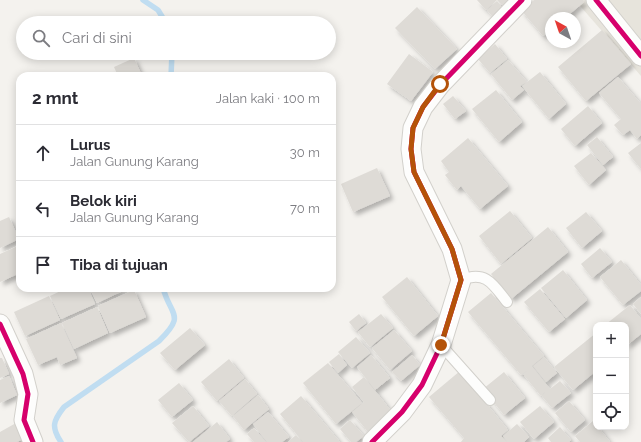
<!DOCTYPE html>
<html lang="id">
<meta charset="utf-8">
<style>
body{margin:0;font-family:Raleway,sans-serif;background:#f2f2f3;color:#2b2b33}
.controls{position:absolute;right:12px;bottom:12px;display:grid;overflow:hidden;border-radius:8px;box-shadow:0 2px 10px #0003}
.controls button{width:36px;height:36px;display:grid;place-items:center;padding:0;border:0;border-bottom:1px solid #e1e1e2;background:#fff;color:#2b2b33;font:20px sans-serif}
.compass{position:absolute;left:545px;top:12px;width:36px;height:36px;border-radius:50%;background:#fff;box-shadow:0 2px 10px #0003;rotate:320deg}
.stop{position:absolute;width:12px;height:12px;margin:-9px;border:3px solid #b45309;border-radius:50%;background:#fff}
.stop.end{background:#b45309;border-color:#fff;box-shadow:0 1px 4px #0008}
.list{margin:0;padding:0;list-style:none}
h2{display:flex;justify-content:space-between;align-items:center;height:52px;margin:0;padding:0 16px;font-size:17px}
h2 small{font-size:13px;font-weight:400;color:#7c7c81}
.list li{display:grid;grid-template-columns:26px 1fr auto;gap:12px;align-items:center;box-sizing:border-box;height:56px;padding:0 16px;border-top:1px solid #e1e1e2}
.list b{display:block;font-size:15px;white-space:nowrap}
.list p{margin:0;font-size:13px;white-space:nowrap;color:#7c7c81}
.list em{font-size:13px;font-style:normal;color:#7c7c81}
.icon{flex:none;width:22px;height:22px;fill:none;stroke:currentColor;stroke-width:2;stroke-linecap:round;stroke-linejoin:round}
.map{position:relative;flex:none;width:641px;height:442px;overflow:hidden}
.search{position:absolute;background:#fff;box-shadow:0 2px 10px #0003;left:16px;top:16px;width:320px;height:44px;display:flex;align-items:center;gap:10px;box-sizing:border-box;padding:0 14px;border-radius:22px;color:#7c7c81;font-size:15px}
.panel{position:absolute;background:#fff;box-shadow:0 2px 10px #0003;left:16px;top:72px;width:320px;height:220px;border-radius:12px}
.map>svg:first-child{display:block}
</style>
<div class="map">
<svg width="641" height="442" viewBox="0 0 641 442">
<defs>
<filter id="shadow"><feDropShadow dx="3.5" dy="3.5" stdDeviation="2" flood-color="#0004"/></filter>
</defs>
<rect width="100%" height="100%" fill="#f4f2ee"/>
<!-- residential -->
<path fill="#e7e4dc" d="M 575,0 L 641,0 L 641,76 Z"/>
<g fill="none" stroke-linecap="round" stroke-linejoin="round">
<!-- stream -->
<path stroke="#c0ddf1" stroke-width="5.5" d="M 143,0 L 158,10 L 166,23
M 171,76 L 172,53
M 61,442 C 51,427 53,421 64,407 L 159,341 C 186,314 171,317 163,288"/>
</g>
<!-- building -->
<path fill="#dedbd6" filter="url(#shadow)" d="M 477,0 L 497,0 L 486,10 Z
M 497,0 L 509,0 L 503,6 Z
M 534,0 L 583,0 L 584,2 L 565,18 L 551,18 L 551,30 L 543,36 L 521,10 Z
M 497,1 L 502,7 L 492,16 L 487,10 Z
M 417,7 L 457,49 L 435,69 L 395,28 Z
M 602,30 L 631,64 L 586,101 L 558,67 Z
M 495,44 L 507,59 L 490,73 L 478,59 Z
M 409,54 L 433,72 L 411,101 L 387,84 Z
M 134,58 L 142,76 L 118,76 L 114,67 Z
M 508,60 L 527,82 L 520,86 L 524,90 L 512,100 L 491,74 Z
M 540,72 L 566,104 L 549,119 L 522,86 Z
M 618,77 L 641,104 L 641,135 L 637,139 L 630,130 L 623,135 L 614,125 L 621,119 L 599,93 Z
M 496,90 L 522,122 L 499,142 L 472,109 Z
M 453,96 L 466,111 L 455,119 L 443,104 Z
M 588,106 L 602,123 L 575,146 L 561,129 Z
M 597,137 L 613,157 L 603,165 L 587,145 Z
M 468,138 L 508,186 L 480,209 L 461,186 L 457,190 L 445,175 L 449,172 L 441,161 Z
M 641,143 L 641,169 L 628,153 Z
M 591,153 L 606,170 L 589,185 L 574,166 Z
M 377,168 L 390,196 L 353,212 L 341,184 Z
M 510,211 L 532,238 L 501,264 L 479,236 Z
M 586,212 L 602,231 L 582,248 L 566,228 Z
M 9,217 L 19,239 L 0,248 L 0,221 Z
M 548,227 L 568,252 L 511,299 L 491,274 Z
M 20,245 L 20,273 L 0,282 L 0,254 Z
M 600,248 L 612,262 L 592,278 L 581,264 Z
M 621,260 L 641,285 L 641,291 L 623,305 L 600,277 Z
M 563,270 L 587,300 L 566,318 L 541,288 Z
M 407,277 L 438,316 L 414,336 L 382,297 Z
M 67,288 L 88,288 L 95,304 L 61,319 L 50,296 Z
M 90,288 L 129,288 L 97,303 Z
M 540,289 L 565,319 L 549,332 L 524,302 Z
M 134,290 L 146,317 L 110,333 L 98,306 Z
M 491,293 L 544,356 L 532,366 L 550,389 L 560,381 L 571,393 L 552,408 L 542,396 L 545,392 L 541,396 L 523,374 L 527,371 L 521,375 L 468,312 Z
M 49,296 L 60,320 L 25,336 L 14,312 Z
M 641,297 L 641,314 L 633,304 Z
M 630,305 L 641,319 L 641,334 L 626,346 L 626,325 L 605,325 Z
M 97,307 L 108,333 L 74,349 L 62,323 Z
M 359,314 L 366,323 L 356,331 L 349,322 Z
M 381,314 L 393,328 L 370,347 L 358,332 Z
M 61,323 L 77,358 L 60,365 L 57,357 L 38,365 L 26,339 Z
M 190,328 L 205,345 L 175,370 L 160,353 Z
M 394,330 L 412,351 L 390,370 L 372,348 Z
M 596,333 L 596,371 L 573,390 L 554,367 Z
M 356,337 L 370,353 L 352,368 L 338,352 Z
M 339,354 L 347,365 L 338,373 L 329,362 Z
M 371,355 L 390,378 L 375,390 L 357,367 Z
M 412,355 L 420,365 L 401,381 L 392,372 Z
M 544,357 L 557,373 L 546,382 L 533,366 Z
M 0,358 L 2,358 L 9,374 L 0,378 Z
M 229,359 L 244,378 L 217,401 L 201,382 Z
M 328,363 L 362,403 L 336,424 L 303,383 Z
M 460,371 L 508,430 L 501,436 L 507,442 L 461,442 L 464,438 L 429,397 Z
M 504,372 L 525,398 L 504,415 L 483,389 Z
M 9,376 L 17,395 L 0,403 L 0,380 Z
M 364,377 L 392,412 L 368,432 L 352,412 L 364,402 L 352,387 Z
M 245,379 L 257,394 L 232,416 L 219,401 Z
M 179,383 L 193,400 L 172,417 L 158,400 Z
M 258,395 L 269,409 L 244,430 L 233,416 Z
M 301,396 L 340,442 L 303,442 L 280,414 Z
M 569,401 L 585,420 L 571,432 L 555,413 Z
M 193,406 L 209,426 L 189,442 L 172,423 Z
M 540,406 L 554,422 L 534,439 L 520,422 Z
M 268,412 L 289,437 L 282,442 L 267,442 L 253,424 Z
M 350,420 L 364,436 L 356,442 L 351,442 L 340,429 Z
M 593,421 L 596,427 L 598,427 L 610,442 L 580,442 L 575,436 Z
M 217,422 L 230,439 L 226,442 L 193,442 Z
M 16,423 L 25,438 L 17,442 L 0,442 L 0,432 Z
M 517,424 L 529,437 L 524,442 L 507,442 L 503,436 Z
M 560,427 L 571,440 L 569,442 L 551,442 L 548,438 Z
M 254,428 L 266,442 L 254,442 L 247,434 Z
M 296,435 L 302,442 L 288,442 Z"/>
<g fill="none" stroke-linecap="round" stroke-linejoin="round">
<defs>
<path id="lane" d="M 461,280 C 486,270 493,284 507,302
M 441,345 L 490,400"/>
<path id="street" d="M 596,0 L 641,56
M 0,324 L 23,374 L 28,394 L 24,420 L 33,442
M 372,442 L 402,412 L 422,385 L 441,345 L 461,280 L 452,249 L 414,172 L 411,149 L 413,128 L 423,107 L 440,85 L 522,0"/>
</defs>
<!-- lane casing -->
<use href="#lane" stroke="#d2d0cb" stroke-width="12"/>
<!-- street casing -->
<use href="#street" stroke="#d2d0cb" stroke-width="21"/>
<!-- lane -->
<use href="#lane" stroke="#fdfdfc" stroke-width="10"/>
<!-- street -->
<use href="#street" stroke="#fdfdfc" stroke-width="19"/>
<defs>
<path id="cycleway" d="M 596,0 L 641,56
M 0,324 L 23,374 L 28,394 L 24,420 L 33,442
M 372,442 L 402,412 L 422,385 L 441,345 L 461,280 L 452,249 L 414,172 L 411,149 L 413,128 L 423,107 L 440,85 L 522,0"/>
</defs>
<!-- cycleway casing -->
<use href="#cycleway" stroke="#fff" stroke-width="8"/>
<!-- cycleway -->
<use href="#cycleway" stroke="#d6006c" stroke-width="5"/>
</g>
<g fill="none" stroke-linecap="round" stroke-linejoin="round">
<!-- route -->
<path stroke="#b45309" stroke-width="5" d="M 440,84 L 423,107 L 413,128 L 411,149 L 414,172 L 452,249 L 461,280 L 441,345"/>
</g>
</svg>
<div class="controls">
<button>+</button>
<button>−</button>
<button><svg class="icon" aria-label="locate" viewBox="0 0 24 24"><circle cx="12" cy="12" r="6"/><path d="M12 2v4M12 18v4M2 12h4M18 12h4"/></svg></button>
</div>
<svg class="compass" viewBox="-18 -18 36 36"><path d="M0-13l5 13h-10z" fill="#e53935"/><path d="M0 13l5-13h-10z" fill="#7c7c81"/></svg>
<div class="stop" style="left:440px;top:84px"></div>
<div class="stop end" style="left:441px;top:345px"></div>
<div class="search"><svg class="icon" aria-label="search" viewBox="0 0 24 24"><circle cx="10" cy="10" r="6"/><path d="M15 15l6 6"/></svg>Cari di sini</div>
<section class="panel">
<h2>2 mnt<small>Jalan kaki · 100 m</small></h2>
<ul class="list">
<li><svg class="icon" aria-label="ahead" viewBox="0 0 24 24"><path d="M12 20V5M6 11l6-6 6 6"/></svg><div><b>Lurus</b><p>Jalan Gunung Karang</p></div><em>30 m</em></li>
<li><svg class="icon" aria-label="left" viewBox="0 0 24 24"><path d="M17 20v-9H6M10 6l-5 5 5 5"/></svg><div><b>Belok kiri</b><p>Jalan Gunung Karang</p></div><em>70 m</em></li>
<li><svg class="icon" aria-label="arrive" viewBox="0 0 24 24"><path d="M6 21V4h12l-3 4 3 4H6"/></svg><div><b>Tiba di tujuan</b></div></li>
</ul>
</section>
</div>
